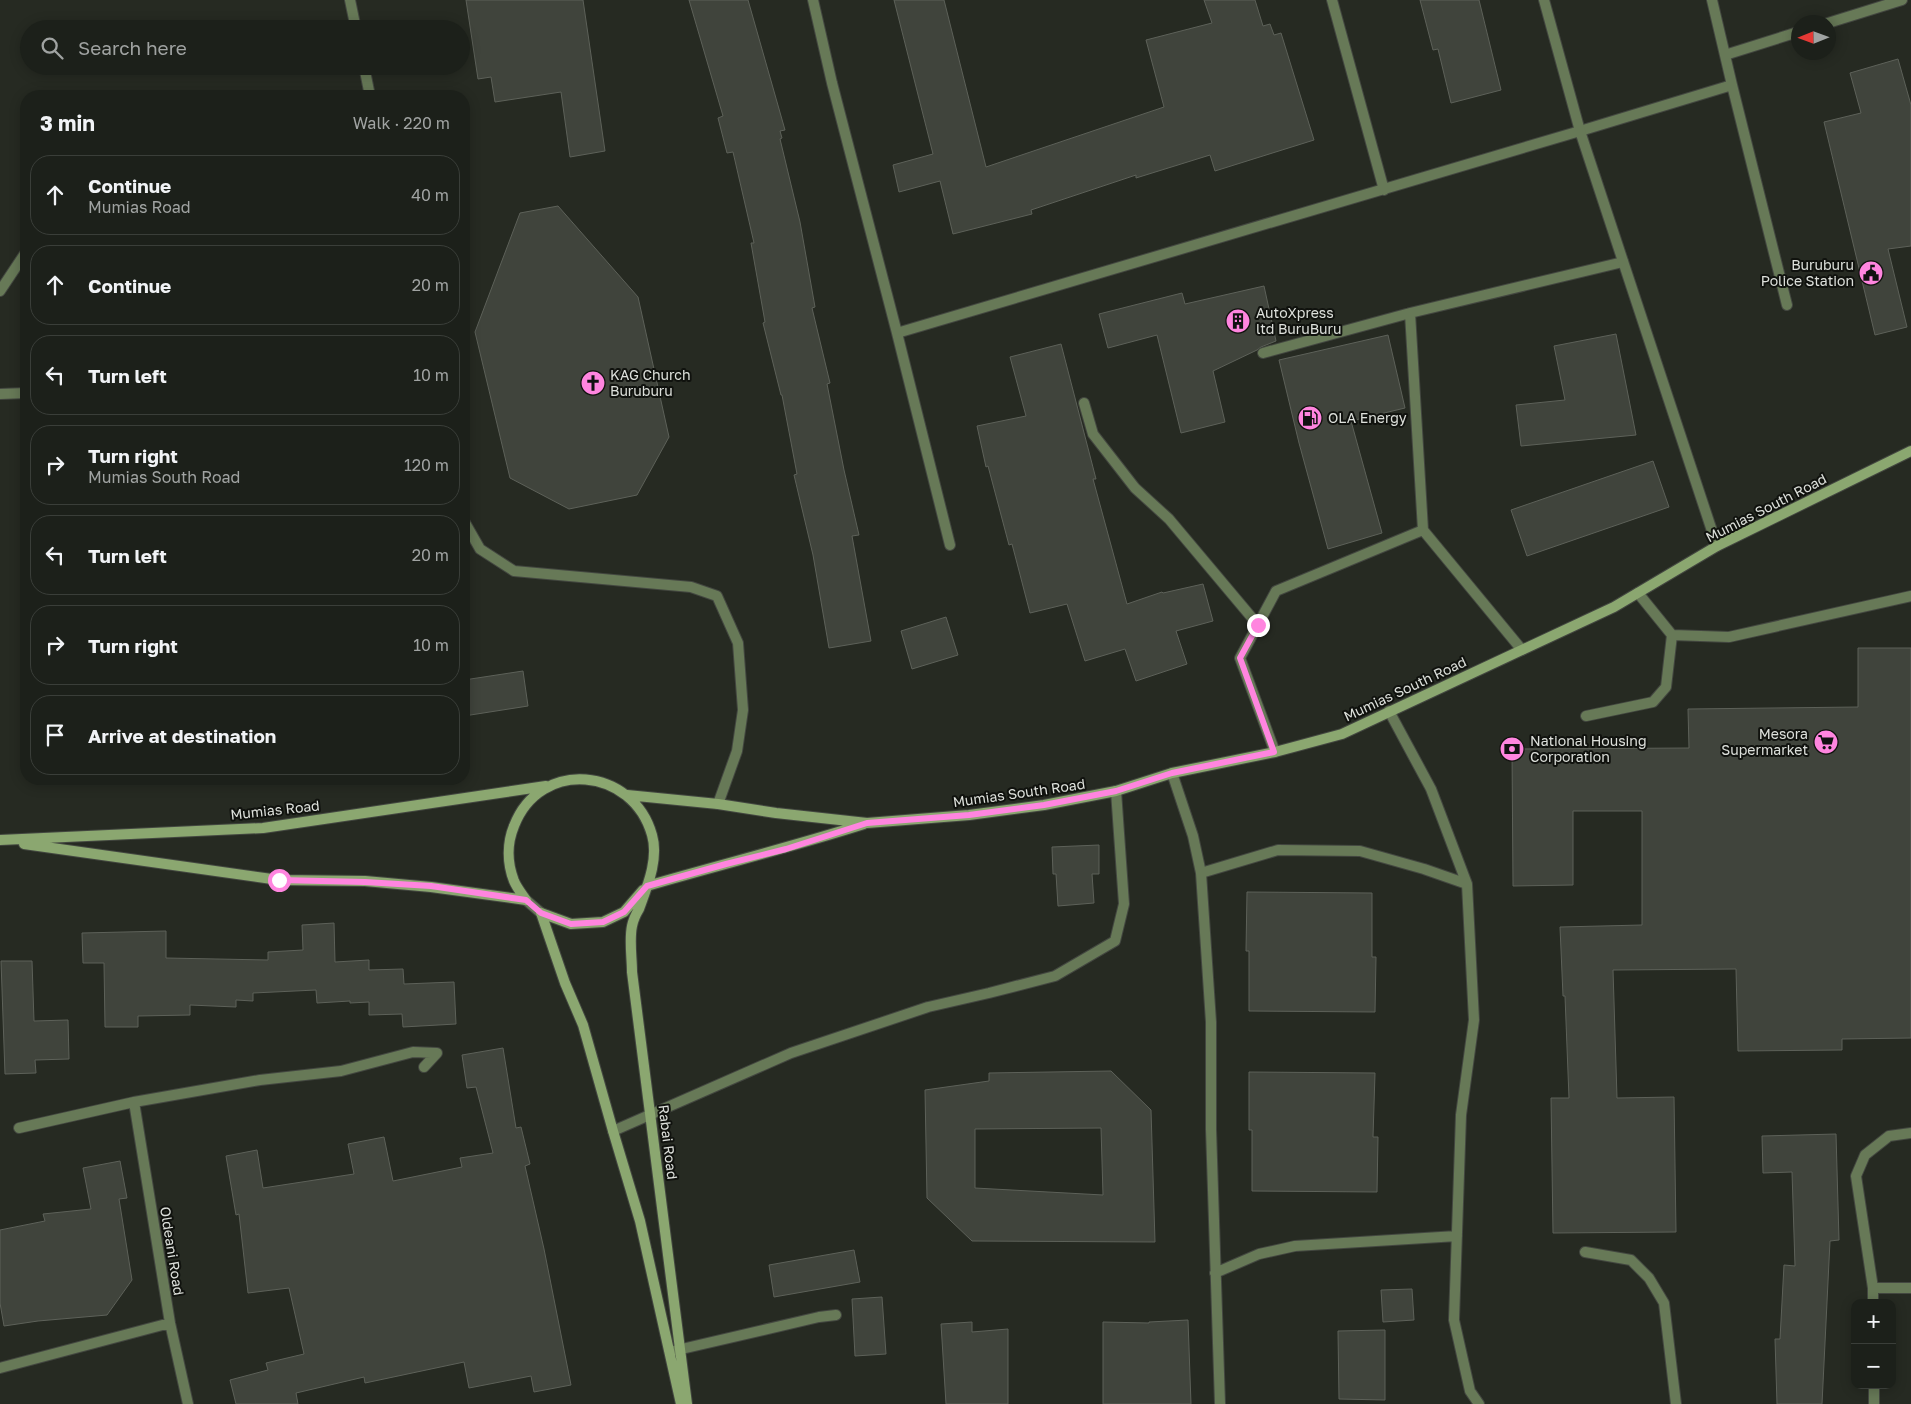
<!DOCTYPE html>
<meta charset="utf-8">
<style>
body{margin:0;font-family:"Golos Text",sans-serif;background:#252823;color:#f1f3f6}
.controls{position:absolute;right:15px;bottom:15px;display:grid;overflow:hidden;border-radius:10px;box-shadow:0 2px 12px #0003}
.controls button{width:45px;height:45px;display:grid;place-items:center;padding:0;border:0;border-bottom:1px solid #3a3e39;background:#1c201a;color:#f1f3f6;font:25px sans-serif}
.compass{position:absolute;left:1791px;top:15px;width:45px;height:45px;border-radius:50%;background:#1c201a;box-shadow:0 2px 12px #0003;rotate:269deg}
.stop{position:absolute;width:15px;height:15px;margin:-11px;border:4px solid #ff85df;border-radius:50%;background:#fff}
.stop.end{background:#ff85df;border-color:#fff;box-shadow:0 1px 5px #0008}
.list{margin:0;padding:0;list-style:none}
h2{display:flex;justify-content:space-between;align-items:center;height:65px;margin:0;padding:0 20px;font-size:21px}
h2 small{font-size:16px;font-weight:400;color:#a0a3a2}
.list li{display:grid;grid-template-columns:32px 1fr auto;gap:15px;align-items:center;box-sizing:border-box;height:80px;margin:0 10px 10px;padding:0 10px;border:1px solid #3a3e39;border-radius:20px}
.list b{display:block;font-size:19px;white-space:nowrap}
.list p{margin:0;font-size:16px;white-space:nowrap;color:#a0a3a2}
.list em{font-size:16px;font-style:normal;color:#a0a3a2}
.icon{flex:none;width:28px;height:28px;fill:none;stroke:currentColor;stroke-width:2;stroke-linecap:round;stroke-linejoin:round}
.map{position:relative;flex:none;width:1911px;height:1404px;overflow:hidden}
.search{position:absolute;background:#1c201a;box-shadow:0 2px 12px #0003;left:20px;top:20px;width:450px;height:55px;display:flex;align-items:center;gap:12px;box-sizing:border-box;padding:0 18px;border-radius:28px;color:#a0a3a2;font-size:19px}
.panel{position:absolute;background:#1c201a;box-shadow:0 2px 12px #0003;left:20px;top:90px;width:450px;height:695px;border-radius:20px}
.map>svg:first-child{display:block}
</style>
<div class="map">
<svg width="1911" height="1404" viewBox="0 0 1911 1404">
<rect width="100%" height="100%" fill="#262a22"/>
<!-- building -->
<path fill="#40443c" stroke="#5d6159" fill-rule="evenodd" d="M 466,0 L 583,0 L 605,151 L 570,157 L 561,92 L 495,102 L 491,77 L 478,79 Z
M 689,0 L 748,0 L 785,130 L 780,131 L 782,138 L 780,139 L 800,222 L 815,307 L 812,308 L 830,383 L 827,384 L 844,470 L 859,535 L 852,536 L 871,641 L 829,648 L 813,555 L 794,475 L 797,474 L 782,395 L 781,395 L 763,323 L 765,322 L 751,243 L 754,243 L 733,152 L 727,153 L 718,118 L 723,116 Z
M 894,0 L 944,0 L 986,167 L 1164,107 L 1146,40 L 1212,23 L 1204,0 L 1255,0 L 1263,26 L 1270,24 L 1274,35 L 1281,33 L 1314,140 L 1215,171 L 1210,155 L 1136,178 L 1136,175 L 1031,210 L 1032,214 L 953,234 L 940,181 L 899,192 L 893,165 L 933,154 Z
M 1420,0 L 1479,0 L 1501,90 L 1451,103 L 1438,49 L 1433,50 Z
M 1898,59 L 1911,105 L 1911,246 L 1888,249 L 1907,327 L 1875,335 L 1824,122 L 1861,113 L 1850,73 Z
M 558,206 L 638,297 L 669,437 L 637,495 L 569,509 L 510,478 L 475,332 L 520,213 Z
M 1264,286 L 1276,341 L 1261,347 L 1257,350 L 1213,371 L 1225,422 L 1181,433 L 1157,335 L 1108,348 L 1099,314 L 1182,293 L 1185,304 Z
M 1616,334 L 1636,435 L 1521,446 L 1516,405 L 1565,400 L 1554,346 Z
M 1388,335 L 1405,408 L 1351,421 L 1382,533 L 1328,549 L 1299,443 L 1279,360 Z
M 1061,344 L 1096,479 L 1093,479 L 1127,604 L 1162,592 L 1163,593 L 1203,584 L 1213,621 L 1176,631 L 1187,664 L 1136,681 L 1125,649 L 1085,661 L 1067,604 L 1030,613 L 1012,544 L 1009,545 L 988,466 L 986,467 L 977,426 L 1026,416 L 1010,357 Z
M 1653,461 L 1669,507 L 1527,556 L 1511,510 Z
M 946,617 L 958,655 L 912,669 L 901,631 Z
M 1858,648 L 1911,648 L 1911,1038 L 1842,1039 L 1842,1050 L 1738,1051 L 1736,969 L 1613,970 L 1617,1098 L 1674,1097 L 1676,1232 L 1553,1233 L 1551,1098 L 1569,1098 L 1565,996 L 1563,996 L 1560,927 L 1642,925 L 1642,811 L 1573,811 L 1573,885 L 1513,886 L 1512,749 L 1689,748 L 1688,709 L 1858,707 Z
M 523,671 L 528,706 L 464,716 L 464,680 Z
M 1099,845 L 1099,874 L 1092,874 L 1094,903 L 1058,906 L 1056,874 L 1053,874 L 1052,847 Z
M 1247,892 L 1372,893 L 1372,957 L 1376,957 L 1375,1012 L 1249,1011 L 1249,951 L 1246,951 Z
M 334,923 L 335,962 L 369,960 L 369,970 L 403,969 L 404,984 L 454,982 L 456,1024 L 403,1027 L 402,1014 L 369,1015 L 369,1002 L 350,1003 L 350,1001 L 317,1003 L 316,990 L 253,993 L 253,1001 L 236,1000 L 236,1007 L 190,1005 L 190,1015 L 138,1016 L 138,1027 L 105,1027 L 104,963 L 83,963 L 82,933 L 166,931 L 166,958 L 268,960 L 268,952 L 303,950 L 302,925 Z
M 1,961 L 32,961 L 34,1021 L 68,1020 L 69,1059 L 35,1060 L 36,1073 L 5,1074 Z
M 503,1048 L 516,1128 L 521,1127 L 530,1164 L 525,1166 L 544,1249 L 571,1385 L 534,1392 L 531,1376 L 469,1388 L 464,1362 L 365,1383 L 364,1377 L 296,1393 L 298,1404 L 236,1404 L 230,1380 L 268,1370 L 266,1363 L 304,1354 L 289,1288 L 248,1293 L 239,1214 L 236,1215 L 226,1156 L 257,1150 L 263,1188 L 354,1174 L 348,1144 L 384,1137 L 393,1181 L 462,1167 L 460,1158 L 493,1153 L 476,1087 L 467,1088 L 462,1055 Z
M 1111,1071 L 1151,1110 L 1155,1242 L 972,1241 L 927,1198 L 925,1090 L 989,1081 L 989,1073 ZM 1101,1128 L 1103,1195 L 975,1188 L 975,1129 Z
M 1249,1072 L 1375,1073 L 1373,1137 L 1378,1137 L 1377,1192 L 1252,1191 L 1252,1130 L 1249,1130 Z
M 1836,1134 L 1839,1240 L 1830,1241 L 1822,1404 L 1777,1404 L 1775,1339 L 1780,1339 L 1784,1265 L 1795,1266 L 1792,1172 L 1763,1173 L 1762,1136 Z
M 120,1161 L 127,1198 L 119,1199 L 132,1280 L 107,1315 L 38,1321 L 4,1326 L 0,1303 L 0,1230 L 45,1221 L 43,1214 L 91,1209 L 83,1168 Z
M 854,1250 L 860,1282 L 774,1297 L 769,1265 Z
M 1412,1289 L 1414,1320 L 1383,1322 L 1381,1290 Z
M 882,1297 L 886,1354 L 855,1356 L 852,1299 Z
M 1188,1320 L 1191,1404 L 1103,1404 L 1103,1322 L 1149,1323 L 1149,1322 Z
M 972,1322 L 972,1332 L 1008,1329 L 1008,1404 L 946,1404 L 941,1324 Z
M 1385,1330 L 1385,1400 L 1339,1399 L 1338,1331 Z"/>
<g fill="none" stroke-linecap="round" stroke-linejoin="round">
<defs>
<path id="service" d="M 350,0 L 356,29
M 1828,23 L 1902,0
M 1725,55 L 1798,32
M 364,66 L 370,96
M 1732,85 L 1787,305
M 1580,131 L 1732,85 L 1712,0
M 0,291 L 26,252
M 1410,313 L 1423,530
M 1263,353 L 1410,313 L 1623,262
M 0,394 L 26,393
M 1084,403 L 1093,434 L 1135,488 L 1169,519 L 1258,625
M 464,521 L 480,549 L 514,571 L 691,587 L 717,596 L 738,643 L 743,710 L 737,751 L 718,804
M 1638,593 L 1672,635 L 1729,637 L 1911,596
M 1586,716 L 1653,702 L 1666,687 L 1672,635
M 1275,752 L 1240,658 L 1276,591 L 1423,530 L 1522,650
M 613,1131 L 791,1053 L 928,1007 L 989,993 L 1055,976 L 1115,941 L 1124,904 L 1116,791
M 1585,1252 L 1631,1260 L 1649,1278 L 1664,1303 L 1676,1404
M 673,1351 L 819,1317 L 836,1315"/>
<path id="minor" d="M 813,0 L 832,83 L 897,333
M 1332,0 L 1384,190
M 1544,0 L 1580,131 L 1717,546
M 950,545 L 897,333 L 1580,131
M 1389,711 L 1431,789 L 1467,884 L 1474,1020 L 1461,1115 L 1454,1320 L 1470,1391 L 1479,1404
M 1172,773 L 1193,836 L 1201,873 L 1211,1022 L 1211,1129 L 1220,1404
M 1201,873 L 1278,850 L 1360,851 L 1424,869 L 1467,884
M 134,1102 L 170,1323 L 188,1404
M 19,1128 L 134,1102 L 260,1080 L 341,1071 L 413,1052 L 437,1053 L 424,1067
M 1215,1273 L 1259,1254 L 1295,1246 L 1457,1236
M 1873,1288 L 1911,1288
M 1873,1303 L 1873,1288 L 1856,1176 L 1865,1155 L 1889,1136 L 1911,1133
M 0,1368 L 170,1323
M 1874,1385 L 1874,1404"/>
<path id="tertiary" d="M 526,900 L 541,913"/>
<path id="secondary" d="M 627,795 L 718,804 L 776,813 L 867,823 L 969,815 L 1044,805 L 1116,791 L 1172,773 L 1275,752 L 1342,734 L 1614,607 L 1717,546 L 1911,451
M 0,840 L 263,828 L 546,786
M 24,844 L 279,880 L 365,881 L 431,887 L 526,900
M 647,886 C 719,865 792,847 864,824
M 526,900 C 522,894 517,888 514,881 C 507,863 507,843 514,826 C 540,758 633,767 652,835 C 659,859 647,887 639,909 C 636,914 633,921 632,926 C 629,940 632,958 632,972 L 687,1404
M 541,913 L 565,983 L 583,1025 L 613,1131 L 640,1221 L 681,1404
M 541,913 L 571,924 L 603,922 L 624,912 L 643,890"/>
</defs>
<!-- service casing -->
<use href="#service" stroke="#434740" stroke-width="12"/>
<!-- minor casing -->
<use href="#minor" stroke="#434740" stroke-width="12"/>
<!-- tertiary casing -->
<use href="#tertiary" stroke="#434740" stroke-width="12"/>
<!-- secondary casing -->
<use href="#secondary" stroke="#434740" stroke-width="12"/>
<!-- service -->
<use href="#service" stroke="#677957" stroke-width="10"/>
<!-- minor -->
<use href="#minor" stroke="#677957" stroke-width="10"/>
<!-- tertiary -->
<use href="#tertiary" stroke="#677957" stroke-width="10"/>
<!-- secondary -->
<use href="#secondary" stroke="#8ba770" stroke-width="10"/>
</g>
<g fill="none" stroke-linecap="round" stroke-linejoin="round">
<!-- route -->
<path stroke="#ff85df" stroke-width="6" d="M 279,880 L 365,882 L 431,886 L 526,900 L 541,913 L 571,924 L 603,922 L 624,912 L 647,886 L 726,864 L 786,849 L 867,823 L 969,815 L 1044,805 L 1116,791 L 1172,773 L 1274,752 L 1240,658 L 1258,625"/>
</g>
<!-- icons -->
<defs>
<symbol id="civic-disc" viewBox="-11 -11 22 22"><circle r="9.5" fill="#ff85df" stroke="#10120e"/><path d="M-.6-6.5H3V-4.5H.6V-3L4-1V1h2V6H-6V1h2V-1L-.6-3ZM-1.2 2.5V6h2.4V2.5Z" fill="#111"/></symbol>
<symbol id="building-disc" viewBox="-11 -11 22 22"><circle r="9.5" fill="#ff85df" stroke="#10120e"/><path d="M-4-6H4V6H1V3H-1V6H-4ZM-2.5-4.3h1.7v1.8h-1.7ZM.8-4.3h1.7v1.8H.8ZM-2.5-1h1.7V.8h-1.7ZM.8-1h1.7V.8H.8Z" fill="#111"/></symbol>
<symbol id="church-disc" viewBox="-11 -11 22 22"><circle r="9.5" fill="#ff85df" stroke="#10120e"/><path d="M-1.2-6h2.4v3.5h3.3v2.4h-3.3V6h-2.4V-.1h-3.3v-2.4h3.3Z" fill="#111"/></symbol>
<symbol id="fuel-disc" viewBox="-11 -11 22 22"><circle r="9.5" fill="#ff85df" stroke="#10120e"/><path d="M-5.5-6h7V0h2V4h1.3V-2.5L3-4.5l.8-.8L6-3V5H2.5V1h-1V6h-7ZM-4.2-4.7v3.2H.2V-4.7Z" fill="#111"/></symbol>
<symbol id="supermarket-disc" viewBox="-11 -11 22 22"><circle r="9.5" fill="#ff85df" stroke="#10120e"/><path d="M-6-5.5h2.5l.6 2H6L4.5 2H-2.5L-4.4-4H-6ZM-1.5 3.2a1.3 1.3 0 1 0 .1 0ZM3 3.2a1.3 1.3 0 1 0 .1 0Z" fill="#111"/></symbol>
<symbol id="bank-disc" viewBox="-11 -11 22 22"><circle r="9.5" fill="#ff85df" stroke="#10120e"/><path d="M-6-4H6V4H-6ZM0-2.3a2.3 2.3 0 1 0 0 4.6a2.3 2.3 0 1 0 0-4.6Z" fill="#111"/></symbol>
</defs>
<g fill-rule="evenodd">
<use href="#civic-disc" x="1857" y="259" width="28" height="28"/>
<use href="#building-disc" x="1224" y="307" width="28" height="28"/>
<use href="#church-disc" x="579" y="369" width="28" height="28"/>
<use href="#fuel-disc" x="1296" y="404" width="28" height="28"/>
<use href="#supermarket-disc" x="1812" y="728" width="28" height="28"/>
<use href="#bank-disc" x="1498" y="735" width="28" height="28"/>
</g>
<g text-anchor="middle" stroke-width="4" stroke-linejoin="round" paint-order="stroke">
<!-- poi labels -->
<g font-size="14" fill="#dde0db" stroke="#10120e" text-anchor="start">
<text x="1854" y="270" text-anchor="end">Buruburu<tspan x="1854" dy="16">Police Station</tspan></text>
<text x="1256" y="318">AutoXpress<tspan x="1256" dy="16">ltd BuruBuru</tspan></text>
<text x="610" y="380">KAG Church<tspan x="610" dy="16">Buruburu</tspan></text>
<text x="1328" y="423">OLA Energy</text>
<text x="1808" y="739" text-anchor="end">Mesora<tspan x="1808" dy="16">Supermarket</tspan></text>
<text x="1530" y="746">National Housing<tspan x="1530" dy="16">Corporation</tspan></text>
</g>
<!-- street labels -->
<g font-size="14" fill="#dde0db" stroke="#10120e">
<text transform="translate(1766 508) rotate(-27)" y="5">Mumias South Road</text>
<text transform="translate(1405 689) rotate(-25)" y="5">Mumias South Road</text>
<text transform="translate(1019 793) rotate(-8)" y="5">Mumias South Road</text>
<text transform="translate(275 810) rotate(-6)" y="5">Mumias Road</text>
<text transform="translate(668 1142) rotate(83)" y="5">Rabai Road</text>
<text transform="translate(172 1251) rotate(81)" y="5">Oldeani Road</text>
</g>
</g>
</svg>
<div class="controls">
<button>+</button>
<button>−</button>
</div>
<svg class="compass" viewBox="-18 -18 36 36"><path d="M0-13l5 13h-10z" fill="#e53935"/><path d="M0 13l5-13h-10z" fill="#a0a3a2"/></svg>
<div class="stop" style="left:279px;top:880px"></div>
<div class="stop end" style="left:1258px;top:625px"></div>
<div class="search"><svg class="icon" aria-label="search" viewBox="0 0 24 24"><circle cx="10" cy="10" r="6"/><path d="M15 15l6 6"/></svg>Search here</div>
<section class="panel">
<h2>3 min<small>Walk · 220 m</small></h2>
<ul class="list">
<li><svg class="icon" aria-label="ahead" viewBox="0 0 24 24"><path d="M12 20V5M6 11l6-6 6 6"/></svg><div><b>Continue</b><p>Mumias Road</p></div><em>40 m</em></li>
<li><svg class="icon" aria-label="ahead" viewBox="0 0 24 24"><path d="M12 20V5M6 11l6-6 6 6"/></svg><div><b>Continue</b></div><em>20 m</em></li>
<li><svg class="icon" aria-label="left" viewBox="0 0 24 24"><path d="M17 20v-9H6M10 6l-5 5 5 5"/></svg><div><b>Turn left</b></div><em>10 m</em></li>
<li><svg class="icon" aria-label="right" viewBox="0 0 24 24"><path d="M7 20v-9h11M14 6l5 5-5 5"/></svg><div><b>Turn right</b><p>Mumias South Road</p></div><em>120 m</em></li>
<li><svg class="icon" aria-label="left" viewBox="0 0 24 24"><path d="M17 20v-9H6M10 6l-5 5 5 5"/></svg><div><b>Turn left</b></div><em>20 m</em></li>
<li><svg class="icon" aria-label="right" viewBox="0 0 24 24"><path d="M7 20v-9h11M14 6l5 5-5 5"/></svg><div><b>Turn right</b></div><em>10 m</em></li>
<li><svg class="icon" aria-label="arrive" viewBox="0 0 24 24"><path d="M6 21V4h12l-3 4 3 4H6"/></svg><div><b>Arrive at destination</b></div></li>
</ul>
</section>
</div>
